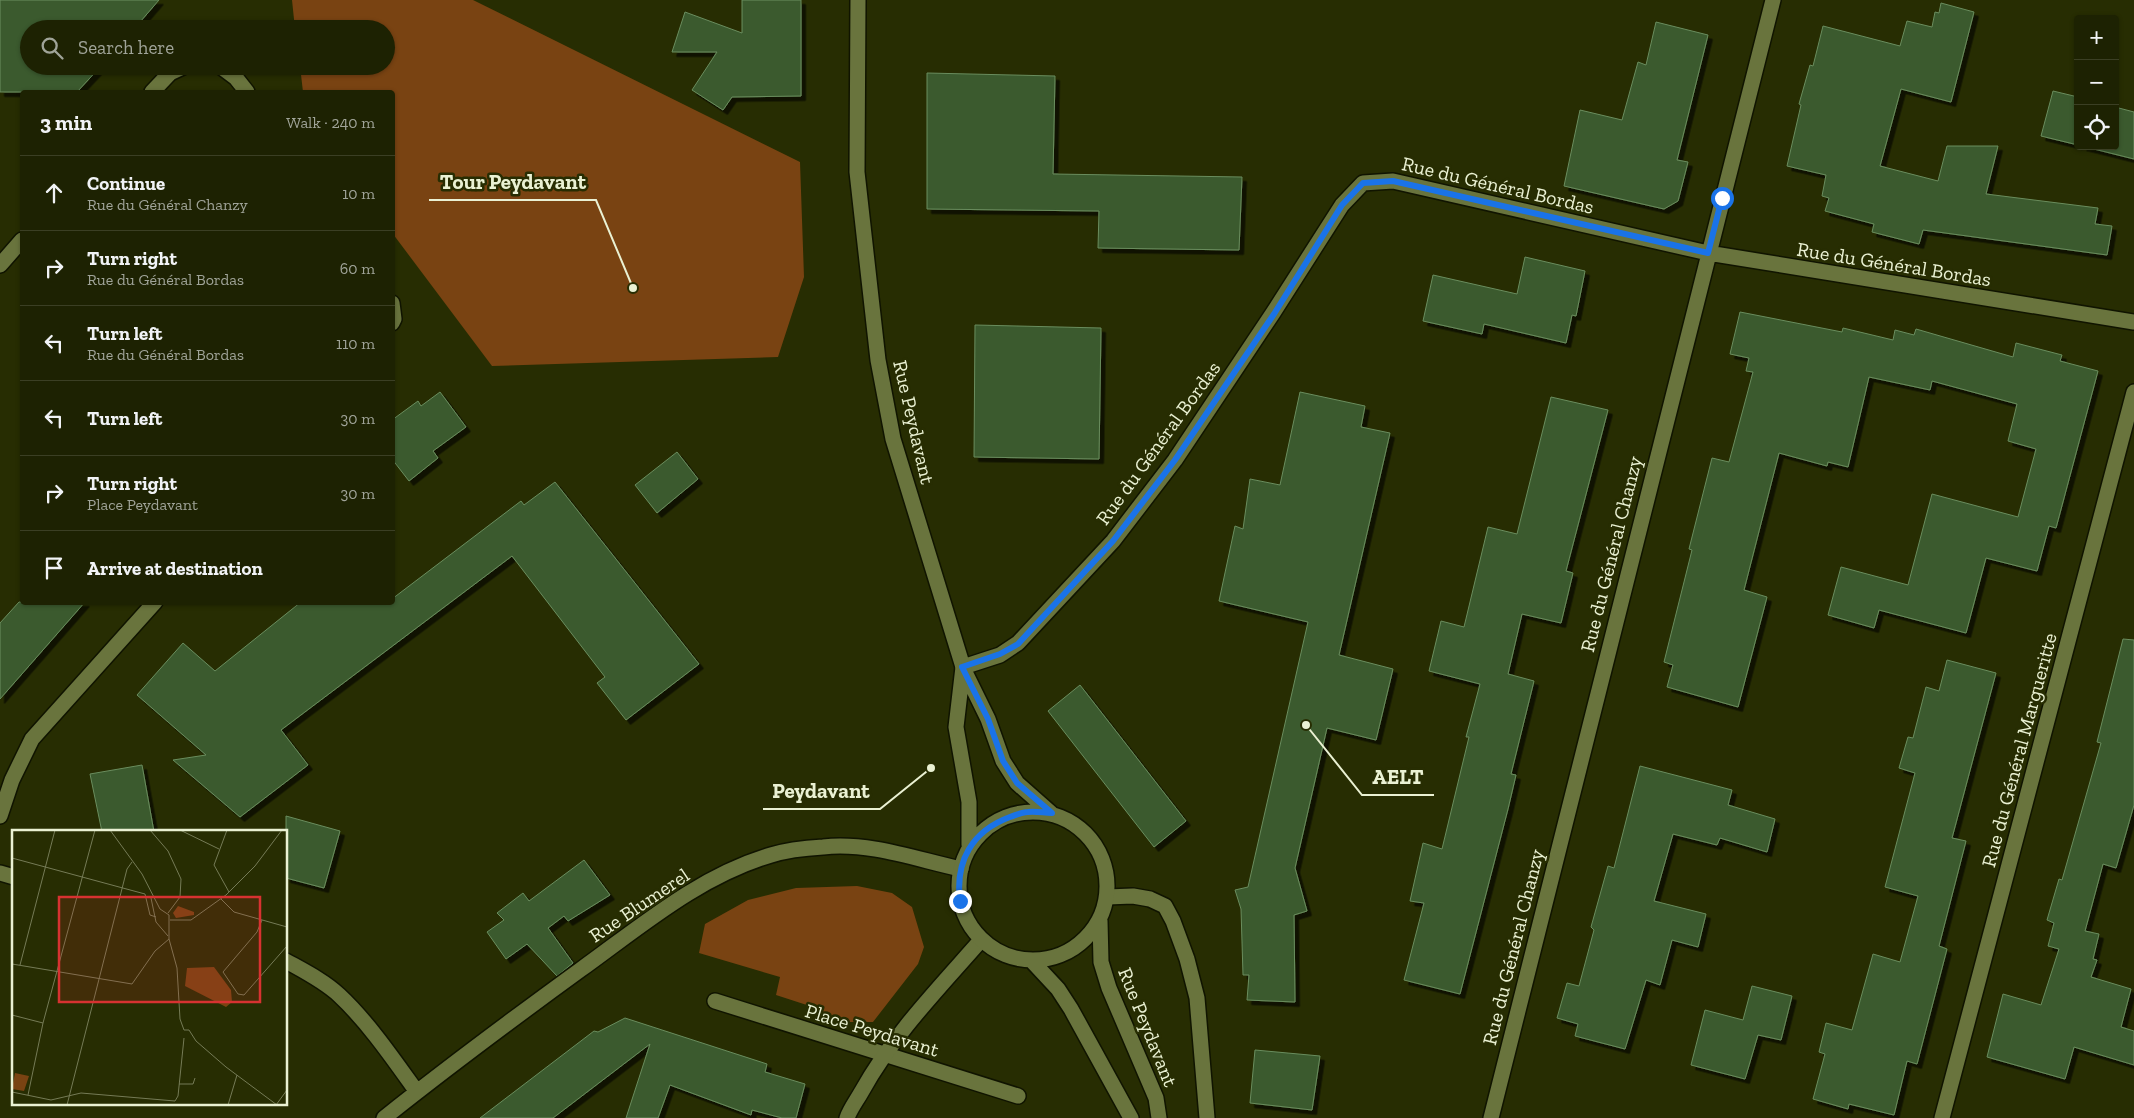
<!DOCTYPE html>
<meta charset="utf-8">
<style>
body{margin:0;font-family:"Zilla Slab",serif;background:#2a2f11;color:#f1f3f6}
.controls{position:absolute;right:15px;top:15px;display:grid;overflow:hidden;border-radius:5px;box-shadow:0 1px 4px #0004}
.controls button{width:45px;height:45px;display:grid;place-items:center;padding:0;border:0;border-bottom:1px solid #3b3f24;background:#1d2202;color:#f1f3f6;font:25px sans-serif}
.stop{position:absolute;width:15px;height:15px;margin:-11px;border:4px solid #1a73e8;border-radius:50%;background:#fff}
.stop.end{background:#1a73e8;border-color:#fff;box-shadow:0 1px 5px #0008}
.list{margin:0;padding:0;list-style:none}
h2{display:flex;justify-content:space-between;align-items:center;height:65px;margin:0;padding:0 20px;font-size:21px}
h2 small{font-size:16px;font-weight:400;color:#a0a499}
.list li{display:grid;grid-template-columns:32px 1fr auto;gap:15px;align-items:center;box-sizing:border-box;height:75px;padding:0 20px;border-top:1px solid #3b3f24}
.list b{display:block;font-size:19px;white-space:nowrap}
.list p{margin:0;font-size:16px;white-space:nowrap;color:#a0a499}
.list em{font-size:16px;font-style:normal;color:#a0a499}
.icon{flex:none;width:28px;height:28px;fill:none;stroke:currentColor;stroke-width:2;stroke-linecap:round;stroke-linejoin:round}
.map{position:relative;flex:none;width:2134px;height:1118px;overflow:hidden}
.search{position:absolute;background:#1d2202;box-shadow:0 1px 4px #0004;left:20px;top:20px;width:375px;height:55px;display:flex;align-items:center;gap:12px;box-sizing:border-box;padding:0 18px;border-radius:28px;color:#a0a499;font-size:19px}
.panel{position:absolute;background:#1d2202;box-shadow:0 1px 4px #0004;left:20px;top:90px;width:375px;height:515px;border-radius:5px}
.map>svg:first-child{display:block}
</style>
<div class="map">
<svg width="2134" height="1118" viewBox="0 0 2134 1118">
<defs>
<filter id="shadow"><feDropShadow dx="4.5" dy="4.5" stdDeviation="0" flood-color="#0009"/></filter>
</defs>
<rect width="100%" height="100%" fill="#272d02"/>
<!-- green -->
<path fill="#794312" d="M 292,0 L 473,0 L 800,162 L 804,277 L 778,357 L 492,366 L 393,234 L 392,92 L 303,92 L 300,66 L 386,66 L 386,29 L 295,29 Z
M 857,886 L 892,893 L 912,907 L 924,947 L 918,964 L 873,1022 L 840,1022 L 816,1008 L 776,995 L 780,977 L 699,953 L 705,924 L 748,900 L 796,888 Z"/>
<!-- building -->
<path fill="#3a5a2e" stroke="#6a8d5e" filter="url(#shadow)" d="M 0,0 L 159,0 L 134,29 L 29,29 L 29,66 L 101,66 L 77,92 L 0,92 Z
M 742,0 L 801,0 L 801,96 L 732,97 L 723,110 L 692,90 L 717,52 L 672,52 L 685,12 L 742,33 Z
M 1941,3 L 1974,12 L 1951,102 L 1901,89 L 1880,166 L 1938,181 L 1947,146 L 1998,146 L 1986,194 L 2098,208 L 2095,224 L 2112,226 L 2107,255 L 1923,230 L 1919,244 L 1872,232 L 1874,224 L 1825,211 L 1829,198 L 1822,196 L 1826,175 L 1787,166 L 1801,105 L 1799,104 L 1810,65 L 1813,66 L 1823,26 L 1900,46 L 1907,21 L 1932,27 L 1935,12 L 1939,13 Z
M 1656,22 L 1708,35 L 1677,160 L 1688,162 L 1678,201 L 1664,209 L 1564,186 L 1580,110 L 1622,120 L 1638,62 L 1646,65 Z
M 927,73 L 1055,76 L 1053,174 L 1242,177 L 1239,250 L 1098,248 L 1099,211 L 927,209 Z
M 2053,91 L 2078,97 L 2078,145 L 2041,136 Z
M 2115,107 L 2134,112 L 2134,159 L 2082,146 L 2115,146 Z
M 1525,257 L 1585,271 L 1576,316 L 1572,315 L 1566,343 L 1484,324 L 1482,334 L 1423,321 L 1433,275 L 1517,294 Z
M 1740,312 L 1842,332 L 1843,328 L 1893,340 L 1895,330 L 1914,335 L 1916,329 L 2013,357 L 2016,343 L 2062,355 L 2060,361 L 2098,371 L 2056,528 L 2049,526 L 2037,571 L 1986,558 L 1966,633 L 1879,610 L 1874,628 L 1828,615 L 1841,567 L 1908,585 L 1932,494 L 2018,517 L 2036,449 L 2008,441 L 2017,404 L 1932,381 L 1930,390 L 1869,377 L 1848,467 L 1828,462 L 1827,466 L 1779,453 L 1744,590 L 1767,597 L 1738,707 L 1667,687 L 1673,665 L 1664,662 L 1692,550 L 1689,549 L 1712,458 L 1729,462 L 1753,372 L 1746,371 L 1749,358 L 1730,354 Z
M 975,325 L 1101,328 L 1099,459 L 974,457 Z
M 440,392 L 466,427 L 433,451 L 438,458 L 409,481 L 392,459 L 392,420 L 418,401 L 421,406 Z
M 1300,392 L 1365,406 L 1361,427 L 1390,433 L 1339,655 L 1393,669 L 1376,740 L 1327,728 L 1295,868 L 1307,911 L 1294,915 L 1295,1002 L 1247,1000 L 1249,975 L 1243,975 L 1241,909 L 1235,890 L 1248,887 L 1308,622 L 1219,601 L 1235,526 L 1243,529 L 1250,479 L 1280,485 Z
M 1551,397 L 1608,410 L 1566,571 L 1573,573 L 1561,623 L 1522,614 L 1508,674 L 1534,681 L 1511,774 L 1516,775 L 1508,809 L 1460,994 L 1404,980 L 1424,903 L 1410,901 L 1423,843 L 1442,849 L 1469,737 L 1466,737 L 1480,684 L 1429,671 L 1441,621 L 1464,627 L 1488,527 L 1517,534 Z
M 677,452 L 698,479 L 657,513 L 635,485 Z
M 555,482 L 699,664 L 626,720 L 597,683 L 605,677 L 512,556 L 281,730 L 308,765 L 240,817 L 173,760 L 206,755 L 137,695 L 183,643 L 215,671 L 301,602 L 392,602 L 392,599 L 521,501 L 524,505 Z
M 19,602 L 85,602 L 0,699 L 0,623 Z
M 2123,639 L 2134,640 L 2134,805 L 2116,868 L 2103,864 L 2085,931 L 2099,934 L 2093,959 L 2097,960 L 2091,977 L 2131,989 L 2121,1027 L 2134,1031 L 2134,1065 L 2074,1047 L 2065,1079 L 1987,1057 L 2003,994 L 2041,1005 L 2059,949 L 2048,946 L 2054,923 L 2047,920 L 2059,879 L 2062,880 L 2101,743 L 2097,742 Z
M 1947,660 L 1996,673 L 1952,838 L 1966,841 L 1939,946 L 1947,949 L 1917,1064 L 1907,1061 L 1894,1115 L 1849,1104 L 1848,1109 L 1813,1099 L 1825,1054 L 1819,1052 L 1826,1023 L 1852,1030 L 1873,954 L 1900,962 L 1918,896 L 1885,887 L 1915,773 L 1899,768 L 1908,737 L 1913,738 L 1926,687 L 1939,691 Z
M 1080,685 L 1186,821 L 1154,847 L 1048,711 Z
M 142,765 L 154,832 L 102,832 L 90,774 Z
M 1640,766 L 1732,790 L 1728,805 L 1775,819 L 1767,852 L 1720,838 L 1717,845 L 1673,834 L 1654,901 L 1706,914 L 1698,947 L 1672,940 L 1660,985 L 1646,980 L 1625,1049 L 1575,1036 L 1578,1024 L 1557,1018 L 1567,983 L 1579,986 L 1594,930 L 1591,927 L 1608,866 L 1614,868 Z
M 286,816 L 340,831 L 324,888 L 286,878 Z
M 584,860 L 610,895 L 568,921 L 564,916 L 548,928 L 573,963 L 557,976 L 527,944 L 506,959 L 487,932 L 504,920 L 497,913 L 523,893 L 529,901 Z
M 1752,986 L 1792,996 L 1781,1040 L 1758,1035 L 1745,1079 L 1691,1065 L 1705,1010 L 1743,1020 Z
M 625,1018 L 767,1064 L 765,1072 L 805,1084 L 796,1118 L 782,1118 L 752,1110 L 751,1115 L 670,1085 L 658,1118 L 626,1118 L 650,1044 L 553,1118 L 480,1118 L 594,1031 L 598,1032 Z
M 1255,1050 L 1320,1056 L 1312,1110 L 1250,1103 Z"/>
<g fill="none" stroke-linecap="round" stroke-linejoin="round">
<defs>
<path id="lane" d="M 715,1001 L 1018,1096"/>
<path id="street" d="M 220,66 L 236,78 L 247,92
M 152,92 L 170,73 L 185,66
M 0,265 L 22,240
M 392,303 L 394,319 L 392,323
M 963,667 L 1000,655 L 1018,643 L 1113,541 L 1175,460 L 1273,313 L 1342,205 L 1363,183 L 1393,181 L 1708,253 L 2134,322
M 0,816 L 12,780 L 32,739 L 155,602
M 0,873 L 14,877
M 1107,897 L 1133,896 L 1150,899 L 1165,906 L 1173,921 L 1187,959 L 1197,998 L 1207,1118
M 286,961 C 304,971 324,981 339,995 C 368,1022 394,1060 417,1092
M 384,1118 C 448,1067 514,1018 580,970 C 640,927 699,876 771,855 C 787,850 806,848 823,847 C 870,842 915,859 961,869
M 847,1118 C 850,1109 857,1100 862,1091 C 893,1035 939,988 981,940
M 1491,1118 L 1773,0
M 1942,1118 L 2134,392"/>
<path id="secondary" d="M 858,0 L 857,172 L 878,360 L 893,439 L 963,667 L 956,727 L 969,802 L 969,845
M 963,668 L 988,719 L 1003,761 L 1017,783 L 1051,813
M959 886a74 74 0 1 1 148 0a74 74 0 1 1-148 0Z
M 1100,921 L 1101,962 L 1109,988 L 1156,1098 L 1159,1118
M 1031,960 L 1058,989 L 1071,1009 L 1131,1118"/>
</defs>
<!-- lane casing -->
<use href="#lane" stroke="#101400" stroke-width="18"/>
<!-- street casing -->
<use href="#street" stroke="#101400" stroke-width="18"/>
<!-- secondary casing -->
<use href="#secondary" stroke="#101400" stroke-width="18"/>
<!-- lane -->
<use href="#lane" stroke="#69743d" stroke-width="15"/>
<!-- street -->
<use href="#street" stroke="#69743d" stroke-width="15"/>
<!-- secondary -->
<use href="#secondary" stroke="#69743d" stroke-width="15"/>
</g>
<g fill="none" stroke-linecap="round" stroke-linejoin="round">
<!-- route -->
<path stroke="#1a73e8" stroke-width="6" d="M 960,901 C 955,861 972,831 1010,817 C 1016,815 1022,812 1028,812 C 1036,811 1044,813 1052,813 L 1017,783 L 1003,761 L 988,719 L 962,667 L 1000,654 L 1018,644 L 1113,541 L 1175,460 L 1274,314 L 1342,205 L 1363,183 L 1393,181 L 1708,253 L 1722,198"/>
</g>
<g text-anchor="middle" stroke-width="5" stroke-linejoin="round" paint-order="stroke">
<!-- street labels -->
<g font-size="20" fill="#eaf1d3" stroke="#272d02">
<text transform="translate(1498 185) rotate(13)" y="7">Rue du Général Bordas</text>
<text transform="translate(1894 264) rotate(9)" y="7">Rue du Général Bordas</text>
<text transform="translate(914 422) rotate(77)" y="7">Rue Peydavant</text>
<text transform="translate(1158 443) rotate(-54)" y="7">Rue du Général Bordas</text>
<text transform="translate(1611 554) rotate(-76)" y="7">Rue du Général Chanzy</text>
<text transform="translate(2019 750) rotate(-75)" y="7">Rue du Général Margueritte</text>
<text transform="translate(639 905) rotate(-34)" y="7">Rue Blumerel</text>
<text transform="translate(1513 947) rotate(-76)" y="7">Rue du Général Chanzy</text>
<text transform="translate(1148 1027) rotate(68)" y="7">Rue Peydavant</text>
<text transform="translate(872 1030) rotate(17)" y="7">Place Peydavant</text>
</g>
</g>
<!-- overview -->
<g transform="translate(12 830)">
<rect width="275" height="275" fill="#272d02"/>
<path d="M 166,76 L 182,82 L 182,85 L 164,88 L 161,83 ZM 202,137 L 219,160 L 220,172 L 214,177 L 173,156 L 175,138 ZM 3,243 L 17,246 L 12,261 L 0,259 Z" fill="#794312"/>
<path fill="none" stroke="#757b56" stroke-width="1" d="M 98,0 L 130,44 L 148,79 L 157,85 L 157,109 L 165,138 L 168,189 L 172,200M 138,0 L 156,21 L 169,49 L 168,67 L 156,83M 168,0 L 207,19M 215,0 L 202,35 L 217,62M 0,28 L 133,64 L 138,85 L 144,87M 139,68 L 144,92 L 156,106M 209,69 L 222,82 L 275,97M 158,90 L 179,90 L 214,65 L 243,36 L 270,0M 250,90 L 245,102 L 211,142 L 226,164 L 232,165 L 275,116M 0,134 L 120,154 L 143,121 L 157,109M 8,135 L 43,0M 0,185 L 31,193M 172,200 L 177,200 L 184,211 L 214,237 L 265,275M 167,254 L 181,254 L 183,248M 0,262 L 39,270 L 69,263 L 163,271M 16,265 L 31,193 L 83,0M 163,271 L 166,266 L 172,208M 55,275 L 115,39 L 120,32M 216,275 L 225,245M 264,275 L 275,260"/>
<path fill="#d73231" fill-opacity="0.15" stroke="#d73231" stroke-width="2.5" d="M 47,67 L 248,67 L 248,172 L 47,172 Z"/>
<rect width="275" height="275" fill="none" stroke="#eaf1d3" stroke-width="2.5"/>
</g>
<!-- callouts -->
<path fill="none" stroke="#eaf1d3" stroke-width="2" d="M633 288L596 200H429M1306 725L1362 795H1434M931 768L880 809H763"/>
<g fill="#eaf1d3" stroke="#272d02" stroke-width="2">
<circle cx="633" cy="288" r="5"/>
<circle cx="1306" cy="725" r="5"/>
<circle cx="931" cy="768" r="5"/>
</g>
<g font-size="21" text-anchor="middle" font-weight="bold" fill="#eaf1d3" stroke="#272d02" stroke-width="5" stroke-linejoin="round" paint-order="stroke">
<text x="513" y="189">Tour Peydavant</text>
<text x="1398" y="784">AELT</text>
<text x="821" y="798">Peydavant</text>
</g>
</svg>
<div class="controls">
<button>+</button>
<button>−</button>
<button><svg class="icon" aria-label="locate" viewBox="0 0 24 24"><circle cx="12" cy="12" r="6"/><path d="M12 2v4M12 18v4M2 12h4M18 12h4"/></svg></button>
</div>
<div class="stop" style="left:1722px;top:198px"></div>
<div class="stop end" style="left:960px;top:901px"></div>
<div class="search"><svg class="icon" aria-label="search" viewBox="0 0 24 24"><circle cx="10" cy="10" r="6"/><path d="M15 15l6 6"/></svg>Search here</div>
<section class="panel">
<h2>3 min<small>Walk · 240 m</small></h2>
<ul class="list">
<li><svg class="icon" aria-label="ahead" viewBox="0 0 24 24"><path d="M12 20V5M6 11l6-6 6 6"/></svg><div><b>Continue</b><p>Rue du Général Chanzy</p></div><em>10 m</em></li>
<li><svg class="icon" aria-label="right" viewBox="0 0 24 24"><path d="M7 20v-9h11M14 6l5 5-5 5"/></svg><div><b>Turn right</b><p>Rue du Général Bordas</p></div><em>60 m</em></li>
<li><svg class="icon" aria-label="left" viewBox="0 0 24 24"><path d="M17 20v-9H6M10 6l-5 5 5 5"/></svg><div><b>Turn left</b><p>Rue du Général Bordas</p></div><em>110 m</em></li>
<li><svg class="icon" aria-label="left" viewBox="0 0 24 24"><path d="M17 20v-9H6M10 6l-5 5 5 5"/></svg><div><b>Turn left</b></div><em>30 m</em></li>
<li><svg class="icon" aria-label="right" viewBox="0 0 24 24"><path d="M7 20v-9h11M14 6l5 5-5 5"/></svg><div><b>Turn right</b><p>Place Peydavant</p></div><em>30 m</em></li>
<li><svg class="icon" aria-label="arrive" viewBox="0 0 24 24"><path d="M6 21V4h12l-3 4 3 4H6"/></svg><div><b>Arrive at destination</b></div></li>
</ul>
</section>
</div>
